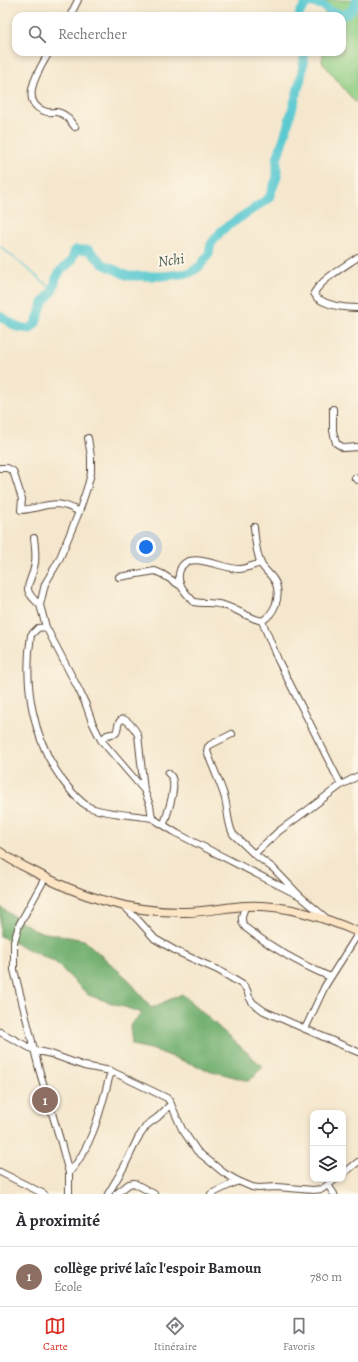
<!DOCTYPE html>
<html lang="fr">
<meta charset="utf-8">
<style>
body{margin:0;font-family:Alegreya,serif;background:#f7f7f7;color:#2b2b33}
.controls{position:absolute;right:12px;bottom:12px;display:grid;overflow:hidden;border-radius:8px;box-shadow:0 2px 6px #0003}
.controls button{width:36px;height:36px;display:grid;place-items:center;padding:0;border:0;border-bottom:1px solid #e1e1e2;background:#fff;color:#2b2b33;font:20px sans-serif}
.you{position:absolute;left:146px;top:547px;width:14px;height:14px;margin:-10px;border:3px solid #fff;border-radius:50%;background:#1a73e8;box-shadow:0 0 0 6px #1a73e833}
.badge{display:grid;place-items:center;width:26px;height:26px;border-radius:50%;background:#d93025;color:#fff;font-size:13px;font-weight:700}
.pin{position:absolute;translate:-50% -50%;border:2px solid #fff;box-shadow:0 1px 4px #0006}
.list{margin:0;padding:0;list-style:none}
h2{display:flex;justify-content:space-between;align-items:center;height:52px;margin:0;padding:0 16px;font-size:17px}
h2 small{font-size:13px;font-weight:400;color:#7c7c81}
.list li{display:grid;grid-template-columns:26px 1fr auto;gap:12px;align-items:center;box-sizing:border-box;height:60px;padding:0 16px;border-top:1px solid #e1e1e2}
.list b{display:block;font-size:15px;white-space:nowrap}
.list p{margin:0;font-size:13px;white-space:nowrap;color:#7c7c81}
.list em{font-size:13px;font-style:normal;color:#7c7c81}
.icon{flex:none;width:22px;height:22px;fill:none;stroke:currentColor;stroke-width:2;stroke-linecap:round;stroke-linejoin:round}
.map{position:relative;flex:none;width:358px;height:1194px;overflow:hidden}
.search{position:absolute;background:#fff;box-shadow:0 2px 6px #0003;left:12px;right:12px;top:12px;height:44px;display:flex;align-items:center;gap:10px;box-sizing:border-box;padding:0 14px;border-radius:12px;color:#7c7c81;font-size:15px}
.sheet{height:112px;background:#fff}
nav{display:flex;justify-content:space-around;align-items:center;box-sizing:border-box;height:56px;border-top:1px solid #e1e1e2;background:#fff;font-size:11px;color:#7c7c81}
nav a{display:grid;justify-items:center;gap:2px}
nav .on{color:#d93025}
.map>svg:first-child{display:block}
</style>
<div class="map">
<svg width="358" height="1194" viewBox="0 0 358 1194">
<rect width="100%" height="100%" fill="#fcf5e5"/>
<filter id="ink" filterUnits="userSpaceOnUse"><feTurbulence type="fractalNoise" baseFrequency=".025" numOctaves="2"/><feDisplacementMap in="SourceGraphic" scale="8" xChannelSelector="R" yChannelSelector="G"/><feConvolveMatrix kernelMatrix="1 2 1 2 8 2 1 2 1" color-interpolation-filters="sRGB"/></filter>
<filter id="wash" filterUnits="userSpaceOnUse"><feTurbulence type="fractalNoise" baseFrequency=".012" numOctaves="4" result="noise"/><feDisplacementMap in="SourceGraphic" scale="16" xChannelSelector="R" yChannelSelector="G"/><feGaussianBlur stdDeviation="0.9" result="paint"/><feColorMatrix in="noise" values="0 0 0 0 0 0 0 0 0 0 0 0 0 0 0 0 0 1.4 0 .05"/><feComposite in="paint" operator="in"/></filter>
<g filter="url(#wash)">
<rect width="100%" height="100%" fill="#f5e7cd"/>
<!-- green -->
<path fill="#8fcd83" stroke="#657c50" d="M 326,0 L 358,0 L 358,101 L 355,102 L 322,62 L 323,52 L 342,52 L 342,16 L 325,16 Z"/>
<!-- forest -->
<path fill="#73b071" stroke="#576d48" d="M 0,907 L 36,931 L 84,940 L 129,980 L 151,1008 L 182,994 L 263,1067 L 249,1081 L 208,1070 L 154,1050 L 132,1045 L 130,1025 L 142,1013 L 88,995 L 55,962 L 0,936 Z"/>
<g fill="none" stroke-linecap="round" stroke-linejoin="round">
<!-- stream -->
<path stroke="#5dcad2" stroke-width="1.5" d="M 0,246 L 53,290"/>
<!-- river -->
<path stroke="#5dcad2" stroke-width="9" d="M 299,16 L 300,12 L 308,2 L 322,5 L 332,12 L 345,15 L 352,10 L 357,0
M 0,316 L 17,327 L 30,329 L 36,323 L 43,303 L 53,290 L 56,278 L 61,270 L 71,262 L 75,250 L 89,250 L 103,264 L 128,276 L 164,276 L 190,273 L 200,266 L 209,254 L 211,244 L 222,230 L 269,198 L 277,177 L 277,159 L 287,128 L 301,78 L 305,52"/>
</g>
</g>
<g filter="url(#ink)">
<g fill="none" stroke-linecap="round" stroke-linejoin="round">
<defs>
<path id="street" d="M 70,16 L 78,0
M 49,52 C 41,67 17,101 44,111 C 48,113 52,112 56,112 C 66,113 69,120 75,127
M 358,257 C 345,266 322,279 314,293 L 317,298 C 329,306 344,308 358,308
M 333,409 L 333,431 L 336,443 L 344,448 L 358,447
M 88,438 L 91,457 L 91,473 L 88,485 L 79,512 L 59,560 L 45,584 L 40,605 L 46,627 L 79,690 L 86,705 L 92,722 L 101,740 L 144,790 L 150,805 L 152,818 L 178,834 L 300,896
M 0,468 L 7,468 L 13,471 L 22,499 L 21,510 C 45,508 55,497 79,512
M 355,478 L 358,480
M 254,527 C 255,538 256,553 261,564 C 265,571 273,576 276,584 C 281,598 274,614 262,621 C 249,618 238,610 226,606 C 216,602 205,604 194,602 C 186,593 175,584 180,570 C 187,548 224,570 240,569 C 247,568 254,565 261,563
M 34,538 C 35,546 36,555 35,563 C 32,586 18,586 40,605
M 119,577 L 155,571 L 162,574 L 181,586
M 262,621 L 278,660 L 341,785
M 46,627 L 38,628 L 31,635 C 23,685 33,740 63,781 C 70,790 78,801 89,807 C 104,814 135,815 152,818
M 232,734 L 210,745 L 208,747 L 207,751 C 212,766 219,780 224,795 C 228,807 227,823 233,834 L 254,854 L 274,869 L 300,896 L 326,918
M 101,740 L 107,735 L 116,733 C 118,730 117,724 120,721 C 125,714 136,731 138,735 L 144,790
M 164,824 C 167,814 177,788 172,778 C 172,776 170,775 168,773
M 254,854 L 279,831 L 305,812 L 341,785 L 358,776
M 45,878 L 19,925 L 14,942 L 14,970 L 40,1073 L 61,1143 L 69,1173 L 69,1194
M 124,906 L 139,921 L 155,939 L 178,952 L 218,970 L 243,985 L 247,990 L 249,997 L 253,1003 L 264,1011 L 358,1052
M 246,906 C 242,914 239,921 246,928 C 272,948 300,964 330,977
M 305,1029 L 325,986 L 358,934
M 0,1032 L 34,1050 L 51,1054 L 84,1066 L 111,1071 L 167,1098 L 170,1102 L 182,1129 L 197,1151 L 224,1173 L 238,1181 L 252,1187 L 258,1188 L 277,1187 L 313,1190 L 322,1189 L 336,1179
M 0,1172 L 44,1194
M 69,1173 C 94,1144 101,1107 111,1071
M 343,1174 L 358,1162
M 328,1185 L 334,1194
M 108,1194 L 124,1167 L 138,1138 L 147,1125 L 158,1117 L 171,1104
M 116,1194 L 129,1184 L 134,1183 L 154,1194
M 211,1194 L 238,1181"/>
<path id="secondary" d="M 0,852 C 9,859 19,864 29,869 C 76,895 131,913 186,912 C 206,912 226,907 246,906 C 285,904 323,917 358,932"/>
</defs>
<!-- street casing -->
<use href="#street" stroke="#574638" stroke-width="8"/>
<!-- secondary casing -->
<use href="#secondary" stroke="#574638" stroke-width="10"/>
<!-- street -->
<use href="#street" stroke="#fff" stroke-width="6"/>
<!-- secondary -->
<use href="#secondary" stroke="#fce5c4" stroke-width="8"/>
</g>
</g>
<g text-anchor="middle" stroke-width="4" stroke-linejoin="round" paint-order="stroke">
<!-- water labels -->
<g font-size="15" font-style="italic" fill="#455a54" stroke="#fcf5e5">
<text transform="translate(171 260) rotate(-7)" y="5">Nchi</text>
</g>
</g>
</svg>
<div class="controls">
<button><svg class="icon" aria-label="locate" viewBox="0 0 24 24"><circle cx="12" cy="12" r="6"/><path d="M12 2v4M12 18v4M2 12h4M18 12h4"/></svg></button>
<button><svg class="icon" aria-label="layers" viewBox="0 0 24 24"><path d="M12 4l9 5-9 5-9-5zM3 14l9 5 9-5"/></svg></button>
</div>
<div class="you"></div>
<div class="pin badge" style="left:45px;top:1100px;background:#8d6e63">1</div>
<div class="search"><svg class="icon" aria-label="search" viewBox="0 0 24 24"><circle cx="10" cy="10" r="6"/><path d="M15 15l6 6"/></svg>Rechercher</div>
</div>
<section class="sheet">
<h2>À proximité<small></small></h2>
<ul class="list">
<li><span class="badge" style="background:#8d6e63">1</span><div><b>collège privé laîc l'espoir Bamoun</b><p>École</p></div><em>780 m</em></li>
</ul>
</section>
<nav>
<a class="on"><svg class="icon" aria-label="map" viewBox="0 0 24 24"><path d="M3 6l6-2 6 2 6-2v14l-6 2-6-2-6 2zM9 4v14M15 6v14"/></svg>Carte</a>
<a><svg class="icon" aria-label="directions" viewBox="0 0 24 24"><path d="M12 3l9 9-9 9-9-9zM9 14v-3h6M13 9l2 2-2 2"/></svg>Itinéraire</a>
<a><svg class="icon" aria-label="saved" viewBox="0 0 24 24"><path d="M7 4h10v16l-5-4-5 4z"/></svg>Favoris</a>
</nav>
